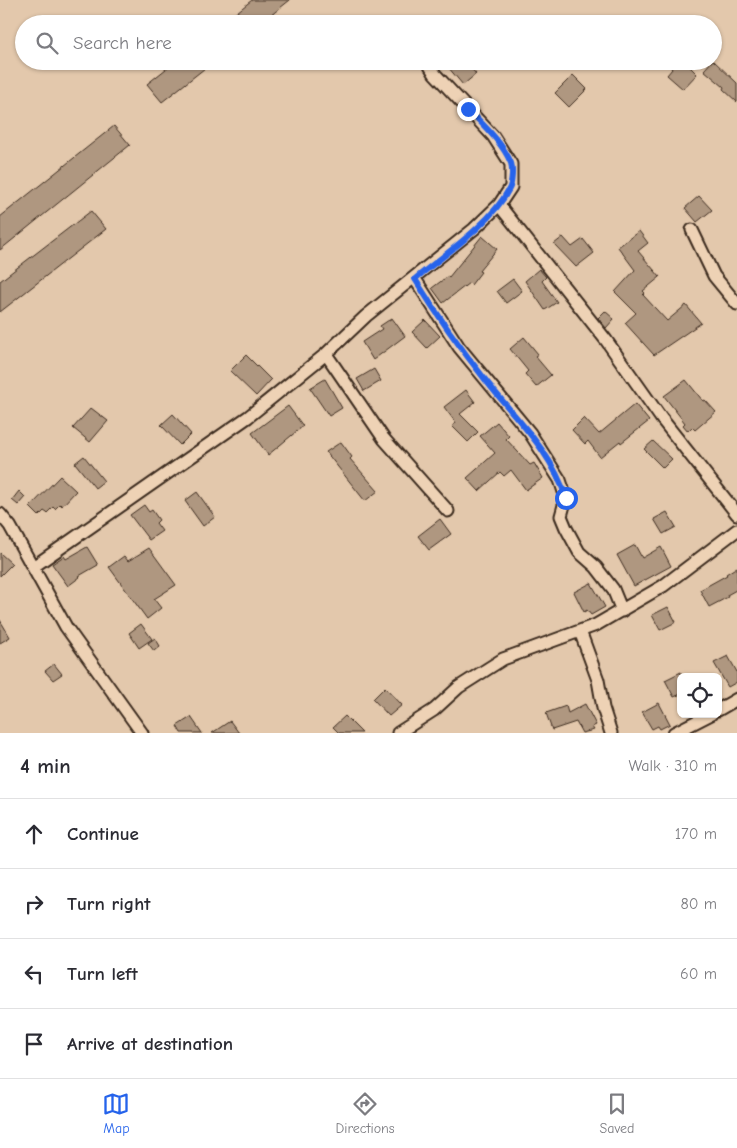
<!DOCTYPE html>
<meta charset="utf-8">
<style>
body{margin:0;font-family:"Comic Neue",sans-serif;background:#f7f7f7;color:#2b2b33}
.controls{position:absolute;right:15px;bottom:15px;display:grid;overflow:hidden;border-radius:8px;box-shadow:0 1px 4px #0004}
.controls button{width:45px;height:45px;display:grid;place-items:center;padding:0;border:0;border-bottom:1px solid #e1e1e2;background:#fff;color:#2b2b33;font:25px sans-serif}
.stop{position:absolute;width:15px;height:15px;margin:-11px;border:4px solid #2563eb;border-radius:50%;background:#fff}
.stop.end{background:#2563eb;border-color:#fff;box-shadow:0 1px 5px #0008}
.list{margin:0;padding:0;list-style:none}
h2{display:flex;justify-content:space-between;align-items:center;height:65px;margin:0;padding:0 20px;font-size:21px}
h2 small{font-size:16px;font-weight:400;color:#7c7c81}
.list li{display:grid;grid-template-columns:32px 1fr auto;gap:15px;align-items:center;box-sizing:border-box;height:70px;padding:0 20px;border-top:1px solid #e1e1e2}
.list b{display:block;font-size:19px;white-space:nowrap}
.list em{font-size:16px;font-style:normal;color:#7c7c81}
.icon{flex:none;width:28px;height:28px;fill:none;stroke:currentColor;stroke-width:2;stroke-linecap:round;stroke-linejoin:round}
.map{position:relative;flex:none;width:737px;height:733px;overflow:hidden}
.search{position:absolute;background:#fff;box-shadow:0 1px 4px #0004;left:15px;right:15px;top:15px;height:55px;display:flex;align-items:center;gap:12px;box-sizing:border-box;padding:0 18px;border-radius:28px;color:#7c7c81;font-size:19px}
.sheet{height:345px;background:#fff}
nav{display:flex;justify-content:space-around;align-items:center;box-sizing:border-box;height:70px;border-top:1px solid #e1e1e2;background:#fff;font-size:14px;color:#7c7c81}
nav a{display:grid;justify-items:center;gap:2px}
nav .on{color:#2563eb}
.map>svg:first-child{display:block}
</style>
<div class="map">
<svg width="737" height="733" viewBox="0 0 737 733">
<rect width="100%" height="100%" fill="#e3c8ac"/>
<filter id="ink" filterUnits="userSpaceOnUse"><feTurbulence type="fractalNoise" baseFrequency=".02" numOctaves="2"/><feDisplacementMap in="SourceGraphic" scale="10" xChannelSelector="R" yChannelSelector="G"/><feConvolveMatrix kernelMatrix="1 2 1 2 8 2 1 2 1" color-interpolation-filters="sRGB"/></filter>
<g filter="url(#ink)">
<!-- building -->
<path fill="#af9780" stroke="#3b2a1e" d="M 252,0 L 290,0 L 260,24 L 222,24 Z
M 713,60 L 737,83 L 737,102 L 723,89 L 724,87 L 704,70 Z
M 176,61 L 214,61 L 162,102 L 147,84 Z
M 455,61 L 465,61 L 476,74 L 463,85 L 448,67 Z
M 666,61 L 684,61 L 697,74 L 683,89 L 667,75 L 672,69 Z
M 573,75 L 587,89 L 569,107 L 555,93 Z
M 114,126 L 130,145 L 0,250 L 0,217 Z
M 699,196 L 712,210 L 697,222 L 685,208 Z
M 91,211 L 106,229 L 0,312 L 0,281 Z
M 639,231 L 648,243 L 638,251 L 660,277 L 643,291 L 645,293 L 643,295 L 667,321 L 686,305 L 701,323 L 654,355 L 625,323 L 636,313 L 615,292 L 635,270 L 618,247 Z
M 482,236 L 497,249 L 479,271 L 481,272 L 471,285 L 469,283 L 443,303 L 432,288 L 448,276 L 449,277 Z
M 563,237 L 572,247 L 583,239 L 594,253 L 576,267 L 554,244 Z
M 539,269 L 546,277 L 542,281 L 557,302 L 545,310 L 525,281 Z
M 513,279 L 522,291 L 506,303 L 497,291 Z
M 605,311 L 614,319 L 606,328 L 598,318 Z
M 392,318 L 405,336 L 373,360 L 362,342 L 382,329 L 380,326 Z
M 425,320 L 440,336 L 427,348 L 412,332 Z
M 524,337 L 538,354 L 535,356 L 551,375 L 536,387 L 525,374 L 528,371 L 510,349 Z
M 246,355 L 271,380 L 256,396 L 230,371 Z
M 374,369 L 381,381 L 364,391 L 357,379 Z
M 325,379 L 342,408 L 329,416 L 310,388 Z
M 686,380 L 703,401 L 705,400 L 716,412 L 695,430 L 692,427 L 688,431 L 683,425 L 685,423 L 664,396 Z
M 466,390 L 475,402 L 460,414 L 478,432 L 468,442 L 452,426 L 456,423 L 444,407 Z
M 635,404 L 649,421 L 621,443 L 620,441 L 600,457 L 588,441 L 585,444 L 572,430 L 584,418 L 599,434 Z
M 288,406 L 303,426 L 268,455 L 252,433 Z
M 91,408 L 108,421 L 90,442 L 73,428 Z
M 173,414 L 191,434 L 180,445 L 161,425 Z
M 497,422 L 509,436 L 506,439 L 530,465 L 534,463 L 543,478 L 526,490 L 511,470 L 504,476 L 500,472 L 479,491 L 467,478 L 495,453 L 480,436 Z
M 653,441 L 672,459 L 663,468 L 644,449 Z
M 341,442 L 352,457 L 350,459 L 378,491 L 365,501 L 326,452 Z
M 84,456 L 104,481 L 95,488 L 75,463 Z
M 60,476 L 76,491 L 62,506 L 60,504 L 55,509 L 53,507 L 47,513 L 44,511 L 39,516 L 30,507 Z
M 19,491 L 25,497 L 18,505 L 12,500 Z
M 197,492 L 215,517 L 203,526 L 185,501 Z
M 144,505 L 149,512 L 152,510 L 159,520 L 156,523 L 162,531 L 149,540 L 130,515 Z
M 667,512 L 676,527 L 663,534 L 654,519 Z
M 440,519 L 451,534 L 429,550 L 418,536 Z
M 635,545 L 642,558 L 661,547 L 671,566 L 634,586 L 617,555 Z
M 87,547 L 98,565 L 79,576 L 80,577 L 68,586 L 52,564 L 64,556 L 66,559 Z
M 149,548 L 176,585 L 154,599 L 161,608 L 147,619 L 109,567 L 124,556 L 128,561 Z
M 0,553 L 12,564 L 0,576 Z
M 737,567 L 737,591 L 736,590 L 727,595 L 728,597 L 709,607 L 700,590 L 727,575 L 726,574 Z
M 591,583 L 605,607 L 591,615 L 587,610 L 584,612 L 574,592 Z
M 668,607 L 676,622 L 660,630 L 652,615 Z
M 0,620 L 10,637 L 0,643 Z
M 141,624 L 152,639 L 139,648 L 129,633 Z
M 155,638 L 160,646 L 154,651 L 148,643 Z
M 728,656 L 737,672 L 737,682 L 728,687 L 714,663 Z
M 54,664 L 62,674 L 53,680 L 45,671 Z
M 681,672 L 681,694 L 674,697 L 665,680 Z
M 385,687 L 402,705 L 389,716 L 373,699 Z
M 659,703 L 670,724 L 660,729 L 658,726 L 652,729 L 642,712 Z
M 585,704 L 596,725 L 592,727 L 594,730 L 582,733 L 576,722 L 552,730 L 546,713 L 566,706 L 568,713 Z
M 345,716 L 362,733 L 339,733 L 333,727 Z
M 191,717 L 202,733 L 181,733 L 177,726 Z
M 230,721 L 239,733 L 212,733 Z"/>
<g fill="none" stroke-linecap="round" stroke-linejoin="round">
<defs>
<path id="street" d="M 499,205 L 606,340 L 661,418 L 737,514
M 692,230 L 714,276 L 737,304
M 415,279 L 459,347 L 530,433 L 560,480 L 566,498 L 561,516 L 566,528 L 579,552 L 596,567 L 613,589 L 622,611
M 326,354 L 384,439 L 448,511
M 0,514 L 10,526 L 66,627 L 142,733
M 33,567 L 248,417 L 326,354 L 366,316 L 474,229 L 499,205 L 511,187 L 511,164 L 493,136 L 435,74 L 427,61
M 580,631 L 598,680 L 603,708 L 611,733
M 718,710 L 737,699
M 398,733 L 434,710 L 459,687 L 503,659 L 596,625 L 663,586 L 737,530
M 674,733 L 711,714"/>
</defs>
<!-- street casing -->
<use href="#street" stroke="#3b2a1e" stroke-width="15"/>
<!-- street -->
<use href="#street" stroke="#eed2b5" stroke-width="11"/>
</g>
</g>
<g fill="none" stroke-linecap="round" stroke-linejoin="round" filter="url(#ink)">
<!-- route -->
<path stroke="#2563eb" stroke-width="6" d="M 468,109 C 483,125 502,142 511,163 C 513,169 512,184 509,189 C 491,224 445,254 415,279 C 437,315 461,349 487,382 C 516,419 553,453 566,498"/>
</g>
</svg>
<div class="controls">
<button><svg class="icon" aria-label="locate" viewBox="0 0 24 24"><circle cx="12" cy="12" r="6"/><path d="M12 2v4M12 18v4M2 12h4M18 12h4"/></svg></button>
</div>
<div class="stop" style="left:566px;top:498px"></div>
<div class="stop end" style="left:468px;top:109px"></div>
<div class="search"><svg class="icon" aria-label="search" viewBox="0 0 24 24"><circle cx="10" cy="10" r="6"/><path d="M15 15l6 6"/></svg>Search here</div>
</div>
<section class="sheet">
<h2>4 min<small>Walk · 310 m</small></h2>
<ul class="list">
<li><svg class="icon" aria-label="ahead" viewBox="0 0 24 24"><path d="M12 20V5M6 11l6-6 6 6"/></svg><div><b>Continue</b></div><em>170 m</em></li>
<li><svg class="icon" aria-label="right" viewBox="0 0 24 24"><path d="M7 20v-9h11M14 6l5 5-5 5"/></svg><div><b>Turn right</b></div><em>80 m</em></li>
<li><svg class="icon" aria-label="left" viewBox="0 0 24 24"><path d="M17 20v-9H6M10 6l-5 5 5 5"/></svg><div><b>Turn left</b></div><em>60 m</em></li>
<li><svg class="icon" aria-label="arrive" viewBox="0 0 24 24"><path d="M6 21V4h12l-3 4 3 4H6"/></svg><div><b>Arrive at destination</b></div></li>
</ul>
</section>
<nav>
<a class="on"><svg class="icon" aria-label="map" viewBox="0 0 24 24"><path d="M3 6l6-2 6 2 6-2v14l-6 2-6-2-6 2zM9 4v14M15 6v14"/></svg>Map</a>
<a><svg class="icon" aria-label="directions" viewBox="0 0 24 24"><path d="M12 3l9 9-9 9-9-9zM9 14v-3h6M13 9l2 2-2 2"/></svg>Directions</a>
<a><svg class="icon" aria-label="saved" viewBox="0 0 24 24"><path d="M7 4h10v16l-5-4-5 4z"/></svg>Saved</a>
</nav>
